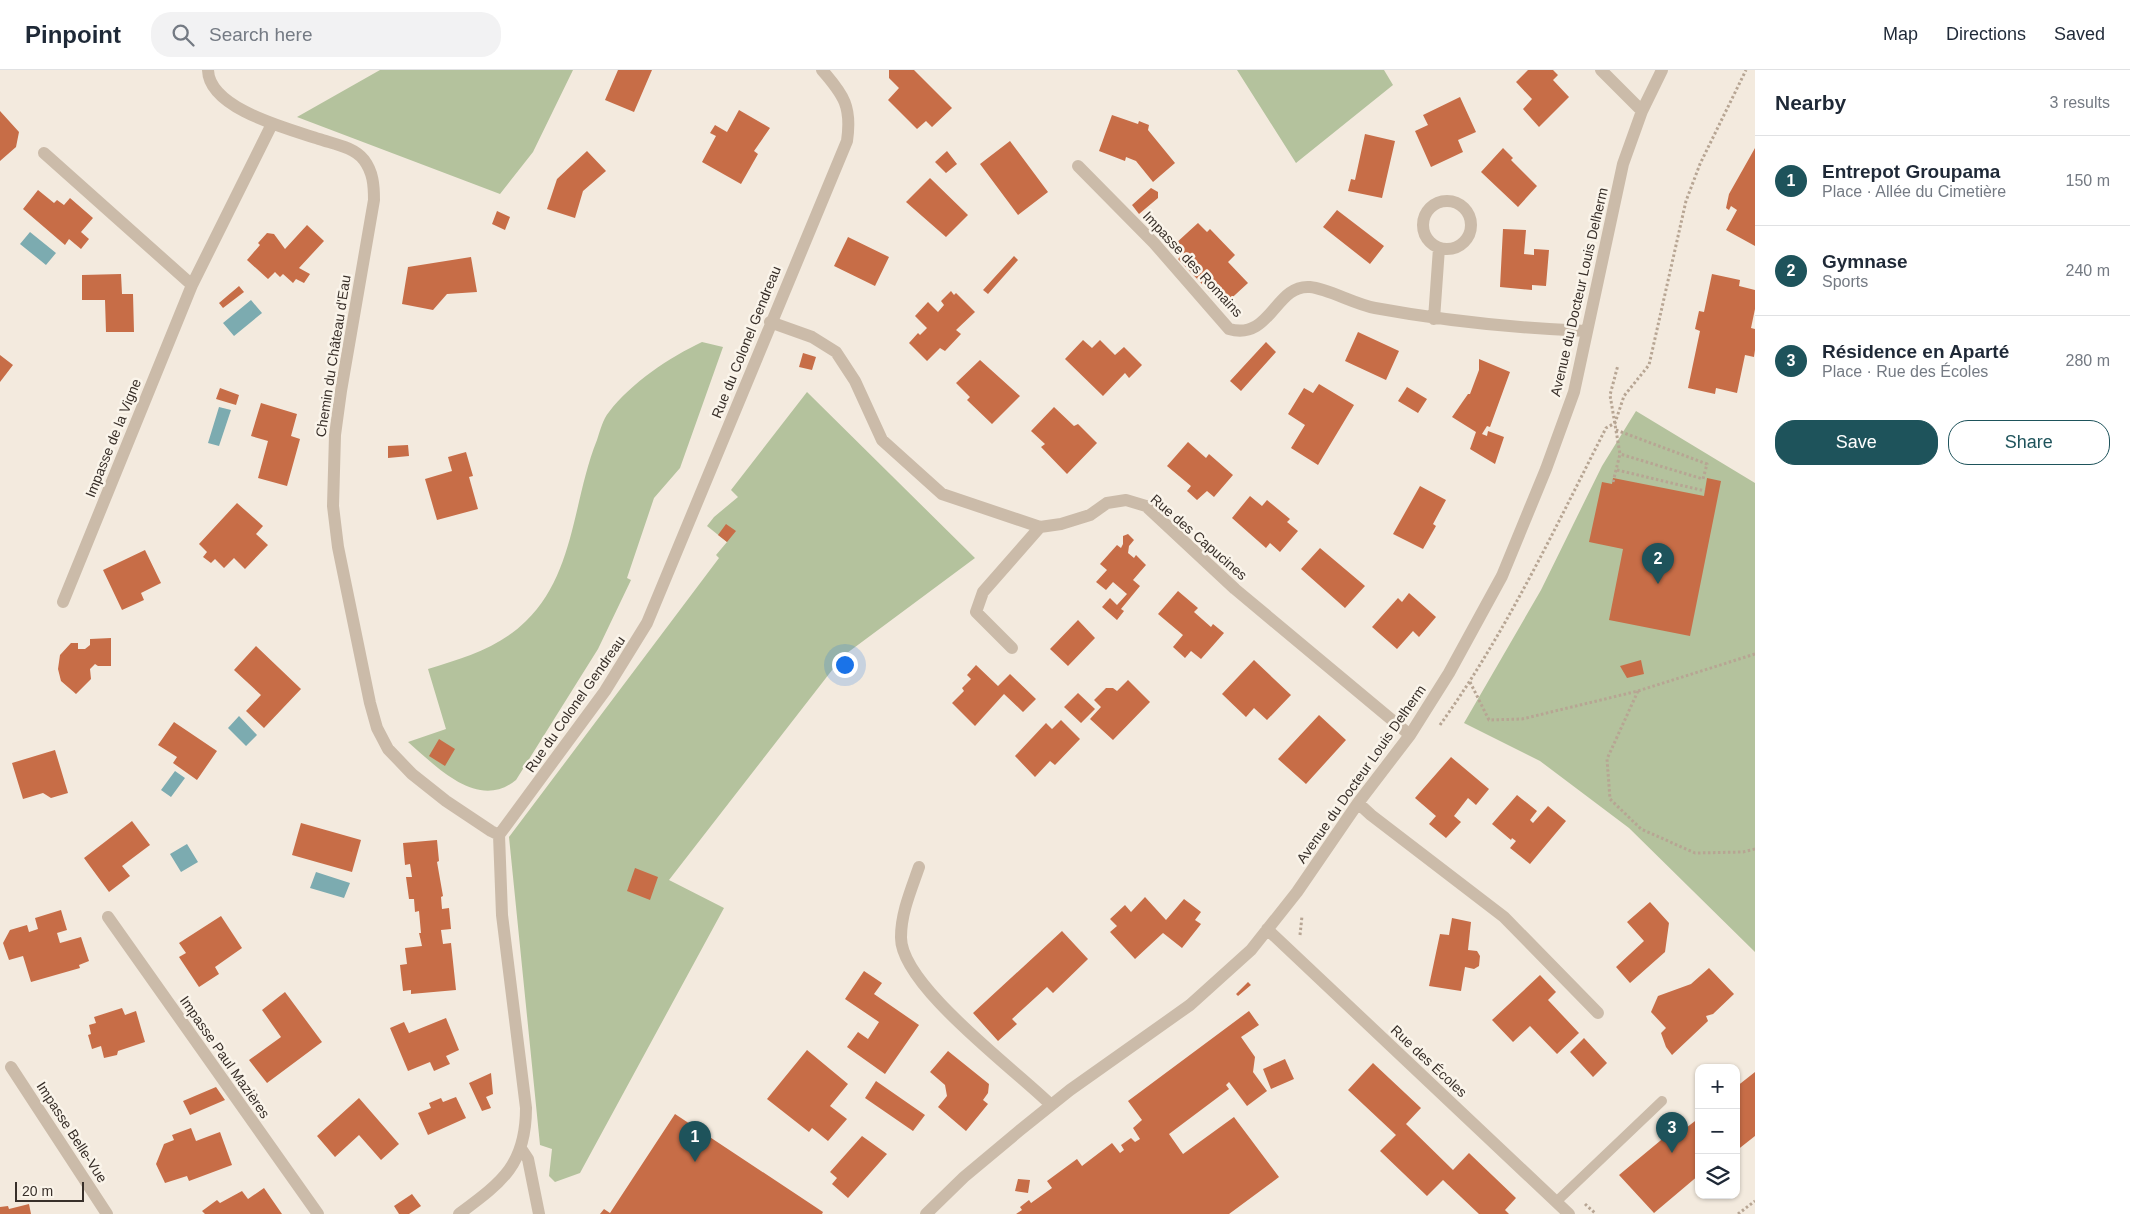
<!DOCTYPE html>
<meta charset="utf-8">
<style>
body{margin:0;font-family:Arial,sans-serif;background:#f2f2f3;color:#1f2937}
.controls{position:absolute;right:15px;bottom:15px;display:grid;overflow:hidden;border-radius:10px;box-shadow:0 1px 4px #0004}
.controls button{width:45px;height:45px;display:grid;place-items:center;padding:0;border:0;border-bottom:1px solid #e0e1e3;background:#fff;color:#1f2937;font:25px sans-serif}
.scale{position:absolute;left:15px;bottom:12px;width:69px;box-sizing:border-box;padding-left:5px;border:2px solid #382f29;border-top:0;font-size:14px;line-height:18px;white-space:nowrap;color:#382f29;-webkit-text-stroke:4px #faf4ea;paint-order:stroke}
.you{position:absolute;left:844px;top:594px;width:18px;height:18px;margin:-12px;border:4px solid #fff;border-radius:50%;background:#1a73e8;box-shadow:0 0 0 8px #1a73e833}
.badge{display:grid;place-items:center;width:32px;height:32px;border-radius:50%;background:#1e535b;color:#fff;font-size:16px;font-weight:700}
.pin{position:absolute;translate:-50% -41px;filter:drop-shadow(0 1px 2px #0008)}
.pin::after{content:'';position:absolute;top:26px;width:18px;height:15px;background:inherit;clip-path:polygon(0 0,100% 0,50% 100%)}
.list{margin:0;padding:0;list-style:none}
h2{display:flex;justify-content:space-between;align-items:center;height:65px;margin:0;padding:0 20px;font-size:21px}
h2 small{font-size:16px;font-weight:400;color:#747a83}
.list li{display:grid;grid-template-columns:32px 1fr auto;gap:15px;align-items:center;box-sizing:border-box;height:90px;padding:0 20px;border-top:1px solid #e0e1e3}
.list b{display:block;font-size:19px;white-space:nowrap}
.list p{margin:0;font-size:16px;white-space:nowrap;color:#747a83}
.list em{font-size:16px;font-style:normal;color:#747a83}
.actions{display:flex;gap:10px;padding:15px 20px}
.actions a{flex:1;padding:11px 0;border:1px solid #1e535b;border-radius:20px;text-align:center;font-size:18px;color:#1e535b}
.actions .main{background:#1e535b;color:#fff}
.icon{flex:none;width:28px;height:28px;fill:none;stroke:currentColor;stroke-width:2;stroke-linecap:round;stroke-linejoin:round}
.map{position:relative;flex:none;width:1755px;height:1144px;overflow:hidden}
header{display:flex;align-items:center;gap:30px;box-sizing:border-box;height:70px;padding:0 25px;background:#fff;border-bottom:1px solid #e0e1e3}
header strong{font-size:24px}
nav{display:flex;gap:28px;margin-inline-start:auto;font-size:18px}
.search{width:350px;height:45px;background:#f2f2f3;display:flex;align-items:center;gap:12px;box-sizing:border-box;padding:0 18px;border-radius:20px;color:#747a83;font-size:19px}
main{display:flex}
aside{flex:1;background:#fff}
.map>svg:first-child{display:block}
</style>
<header>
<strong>Pinpoint</strong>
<div class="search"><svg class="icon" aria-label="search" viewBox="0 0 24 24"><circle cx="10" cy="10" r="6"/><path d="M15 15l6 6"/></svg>Search here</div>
<nav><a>Map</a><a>Directions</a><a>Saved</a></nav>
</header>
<main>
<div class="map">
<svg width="1755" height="1144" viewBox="0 0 1755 1144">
<rect width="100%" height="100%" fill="#f3eade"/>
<!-- green -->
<path fill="#b4c29d" d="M 380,0 L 573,0 L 533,82 L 500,124 L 297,47 Z
M 1237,0 L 1384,0 L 1393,15 L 1296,93 Z
M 702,272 L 723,277 L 680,398 L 654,428 L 627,508 L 631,510 L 598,579 L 516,710 C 478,741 437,697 408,672 L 446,659 L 428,599 C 463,588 499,578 526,551 C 575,504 573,429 597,370 C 600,361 603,349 609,342 C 631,313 670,287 702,272 Z
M 807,322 L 975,488 L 843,586 L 669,810 L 724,838 L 580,1103 L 555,1112 L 549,1106 L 552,1079 L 540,1075 L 509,767 L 719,488 L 716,485 L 727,472 L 707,456 L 714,447 L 738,427 L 731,420 Z
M 1636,341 L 1755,413 L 1755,882 L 1629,758 L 1540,691 L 1464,653 L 1541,520 L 1602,396 Z"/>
<!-- water -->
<path fill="#7cabb0" d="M 30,162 L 56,183 L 46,195 L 20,174 Z
M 251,230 L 262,243 L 234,266 L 223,253 Z
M 219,337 L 231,340 L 219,376 L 208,373 Z
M 239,646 L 257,665 L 246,676 L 228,658 Z
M 175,701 L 185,708 L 171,727 L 161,720 Z
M 187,774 L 198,792 L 181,802 L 170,784 Z
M 316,802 L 350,813 L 344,828 L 310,818 Z"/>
<!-- building -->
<path fill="#c76d47" d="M 618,0 L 652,0 L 634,42 L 605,30 Z
M 889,0 L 914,0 L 952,38 L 932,57 L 926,51 L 917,59 L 888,30 L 899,18 L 889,8 Z
M 1528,0 L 1553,0 L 1558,5 L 1553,10 L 1569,27 L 1539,57 L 1523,39 L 1532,29 L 1516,12 Z
M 1460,27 L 1476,62 L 1458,70 L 1463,82 L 1431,97 L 1415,61 L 1428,55 L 1423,45 Z
M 739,40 L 770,58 L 754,81 L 758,84 L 741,114 L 702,92 L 716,66 L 710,63 L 715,55 L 727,62 Z
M 0,41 L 19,62 L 16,77 L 0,91 Z
M 1112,45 L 1138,54 L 1139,51 L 1149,55 L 1148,60 L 1175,93 L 1153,112 L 1136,91 L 1126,87 L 1125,91 L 1099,81 Z
M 1365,64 L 1395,71 L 1382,128 L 1348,121 L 1351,109 L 1355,110 Z
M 1010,71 L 1048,122 L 1018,145 L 980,94 Z
M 1503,78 L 1513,88 L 1511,90 L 1537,116 L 1518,137 L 1481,102 Z
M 1755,78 L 1755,176 L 1726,160 L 1737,140 L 1731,136 L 1729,140 L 1726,138 L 1729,124 Z
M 587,81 L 606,101 L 583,121 L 575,148 L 547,139 L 557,109 Z
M 947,81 L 957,94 L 946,103 L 935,92 Z
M 930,108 L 968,145 L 946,167 L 906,132 Z
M 1151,118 L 1158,122 L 1158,128 L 1139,144 L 1132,135 Z
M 38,120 L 54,133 L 57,130 L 64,135 L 70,128 L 93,148 L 81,162 L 89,169 L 81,179 L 69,169 L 65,175 L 23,139 Z
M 1337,140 L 1384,176 L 1370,194 L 1323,157 Z
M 497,141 L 510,147 L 505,160 L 492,154 Z
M 1198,153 L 1207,162 L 1210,159 L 1235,185 L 1228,192 L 1248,213 L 1223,236 L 1178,189 L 1184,183 L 1175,174 Z
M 307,155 L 324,171 L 299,198 L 310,204 L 304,213 L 296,209 L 293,213 L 283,204 L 280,207 L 275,202 L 268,209 L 247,190 L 260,175 L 258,173 L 267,163 L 274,164 L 285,179 Z
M 1503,159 L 1526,160 L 1524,184 L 1534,185 L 1534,179 L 1549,180 L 1546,216 L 1532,215 L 1532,220 L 1500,217 Z
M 848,167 L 889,187 L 875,216 L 834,196 Z
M 1014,186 L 1018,190 L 988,224 L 983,220 Z
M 471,187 L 477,222 L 447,224 L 433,240 L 402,234 L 408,197 Z
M 121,204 L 122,224 L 133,224 L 134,262 L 106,262 L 105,230 L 82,230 L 82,205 Z
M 1712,204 L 1740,210 L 1739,216 L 1755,220 L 1755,239 L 1751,258 L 1755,259 L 1755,280 L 1754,287 L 1745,285 L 1737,323 L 1716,318 L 1715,324 L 1688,318 L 1700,261 L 1695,259 L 1699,241 L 1704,242 Z
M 239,216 L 244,222 L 223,238 L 219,233 Z
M 951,221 L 954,225 L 956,223 L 975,242 L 956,260 L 961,264 L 945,281 L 940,278 L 927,291 L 909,273 L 918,263 L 920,265 L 927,258 L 915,246 L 928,232 L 938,242 L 944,235 L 941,231 Z
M 1358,262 L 1399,281 L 1386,310 L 1345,291 Z
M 1083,270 L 1092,278 L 1100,270 L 1115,285 L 1124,277 L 1142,295 L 1129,308 L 1125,303 L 1103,326 L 1065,289 Z
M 1266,272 L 1276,282 L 1241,321 L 1230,311 Z
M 803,283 L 816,287 L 812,300 L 799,297 Z
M 0,285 L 13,295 L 0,312 Z
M 1479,289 L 1510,302 L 1490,357 L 1487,356 L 1482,364 L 1487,366 L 1488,361 L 1504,367 L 1495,394 L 1470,379 L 1476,362 L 1452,347 L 1468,324 L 1470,324 L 1479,300 Z
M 980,290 L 1020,326 L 992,354 L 967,330 L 970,327 L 956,313 Z
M 1319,314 L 1354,335 L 1318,395 L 1291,378 L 1305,355 L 1288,344 L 1304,318 L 1313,323 Z
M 1407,317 L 1427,329 L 1418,343 L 1398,331 Z
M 220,318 L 239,325 L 236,335 L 216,329 Z
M 261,333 L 297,344 L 291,366 L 300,369 L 287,416 L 258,408 L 268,371 L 251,366 Z
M 1054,337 L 1074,356 L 1078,354 L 1097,373 L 1067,404 L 1041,377 L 1045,374 L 1031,361 Z
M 1188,372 L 1206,388 L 1209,384 L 1233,405 L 1214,427 L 1207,421 L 1197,430 L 1187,421 L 1191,416 L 1167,396 Z
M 408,375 L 409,386 L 388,388 L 388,376 Z
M 466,382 L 473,406 L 469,407 L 478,439 L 437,450 L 425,409 L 452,401 L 448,387 Z
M 1613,408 L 1704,426 L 1707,408 L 1721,411 L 1690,566 L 1609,550 L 1623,479 L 1589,472 L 1602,412 L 1612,414 Z
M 1420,416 L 1446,430 L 1433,454 L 1436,456 L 1423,479 L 1393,464 Z
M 1250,426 L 1262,436 L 1267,430 L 1290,449 L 1287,452 L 1298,461 L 1280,482 L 1270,473 L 1266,478 L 1232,448 Z
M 237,433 L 263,456 L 256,464 L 268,475 L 245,499 L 234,488 L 224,498 L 215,489 L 211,493 L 203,487 L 207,482 L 199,474 Z
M 726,454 L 736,461 L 727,472 L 718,465 Z
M 1128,464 L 1134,470 L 1129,476 L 1128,483 L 1134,488 L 1136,485 L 1146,495 L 1133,510 L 1140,516 L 1121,539 L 1124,541 L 1117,550 L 1102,537 L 1110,528 L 1117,535 L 1127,524 L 1113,512 L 1106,520 L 1096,512 L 1107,500 L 1100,494 L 1117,475 L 1121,478 L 1123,474 L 1123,466 Z
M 1320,478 L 1365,516 L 1345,538 L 1301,499 Z
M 145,480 L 161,513 L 141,523 L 144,530 L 122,540 L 103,500 Z
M 1178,521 L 1198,538 L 1194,542 L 1211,557 L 1213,554 L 1224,563 L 1201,589 L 1191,581 L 1185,588 L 1173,577 L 1183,565 L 1158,544 Z
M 1409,523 L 1436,547 L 1419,567 L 1413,561 L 1397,579 L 1372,557 L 1398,528 L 1402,532 Z
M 1078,550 L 1095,568 L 1068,596 L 1050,579 Z
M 111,568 L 111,596 L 98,596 L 95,594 L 90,599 L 91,609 L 76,624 L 61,611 L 58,599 L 60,585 L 71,573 L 78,573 L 78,579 L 85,579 L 90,575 L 90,569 Z
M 256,576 L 301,619 L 264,658 L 246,641 L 261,625 L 234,600 Z
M 1254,590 L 1291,625 L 1267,650 L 1254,638 L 1246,647 L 1222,624 Z
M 1641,590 L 1644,604 L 1627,608 L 1620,596 Z
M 976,595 L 998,616 L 1010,604 L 1036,629 L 1023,642 L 1004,624 L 975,656 L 952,633 L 964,621 L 962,618 L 971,609 L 967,605 Z
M 1128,610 L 1150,632 L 1113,670 L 1090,649 L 1101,637 L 1094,630 L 1106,618 L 1113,618 L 1117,621 Z
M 1078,623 L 1095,639 L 1081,653 L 1064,637 Z
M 1319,645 L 1346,670 L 1306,714 L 1278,689 Z
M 1061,650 L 1080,669 L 1055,695 L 1050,691 L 1035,707 L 1015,686 L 1046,653 L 1052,659 Z
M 174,652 L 217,681 L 197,710 L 173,693 L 177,687 L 158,675 Z
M 439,669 L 455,679 L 445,696 L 429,686 Z
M 55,680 L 68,723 L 51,728 L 43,723 L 23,729 L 12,693 Z
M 1451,687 L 1489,719 L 1476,735 L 1468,728 L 1454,746 L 1461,752 L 1446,768 L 1429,754 L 1436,746 L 1415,728 Z
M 1517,725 L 1537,741 L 1530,750 L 1533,753 L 1548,736 L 1566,751 L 1530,794 L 1510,778 L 1516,771 L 1512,768 L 1511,770 L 1492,754 Z
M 132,751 L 150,775 L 122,796 L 130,806 L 109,822 L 84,788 Z
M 301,753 L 361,770 L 352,802 L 292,785 Z
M 437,770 L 439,791 L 437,792 L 443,826 L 441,827 L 442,839 L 449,838 L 451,859 L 441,860 L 443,874 L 451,873 L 456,920 L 411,924 L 411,920 L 403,921 L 400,895 L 407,894 L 405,878 L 422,876 L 419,863 L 421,863 L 419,841 L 415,842 L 414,829 L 409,829 L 406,807 L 412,807 L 410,794 L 405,795 L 403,773 Z
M 635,798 L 658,807 L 650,830 L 627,821 Z
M 1145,827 L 1166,850 L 1184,829 L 1201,842 L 1195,850 L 1201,854 L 1182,878 L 1163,863 L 1135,889 L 1110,862 L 1117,856 L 1110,849 L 1125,835 L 1131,842 Z
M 1650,832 L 1669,853 L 1665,882 L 1630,913 L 1616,897 L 1644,871 L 1627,852 Z
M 61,840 L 67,860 L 57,863 L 60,873 L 81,867 L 89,891 L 79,895 L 80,898 L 31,912 L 23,886 L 9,890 L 3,873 L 10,860 L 27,855 L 29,862 L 38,859 L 35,848 Z
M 221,846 L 242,878 L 215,897 L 219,904 L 199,917 L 179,887 L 186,883 L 179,873 Z
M 1452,848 L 1471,852 L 1468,880 L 1477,881 L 1480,886 L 1479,896 L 1474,899 L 1465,897 L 1461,921 L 1429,916 L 1440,864 L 1449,865 Z
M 1062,861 L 1088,889 L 1053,923 L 1047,917 L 1012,949 L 1017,954 L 998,971 L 973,943 Z
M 1709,898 L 1734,924 L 1713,944 L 1706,946 L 1708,951 L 1672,985 L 1666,977 L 1661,963 L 1666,958 L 1651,942 L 1658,926 L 1691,914 Z
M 864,901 L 882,913 L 874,924 L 919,955 L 885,1004 L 847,977 L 858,962 L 868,969 L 879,952 L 845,929 Z
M 1540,905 L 1556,922 L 1548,930 L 1579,963 L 1557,984 L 1530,956 L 1513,972 L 1492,950 Z
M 1248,912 L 1251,915 L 1238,926 L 1236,924 Z
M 285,922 L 322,972 L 267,1013 L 249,990 L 281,967 L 262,940 Z
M 122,938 L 125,945 L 136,941 L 145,972 L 118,981 L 117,985 L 104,988 L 101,976 L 92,979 L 88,965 L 91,964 L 89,955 L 96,953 L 94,947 Z
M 1249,941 L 1259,955 L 1241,967 L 1255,987 L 1253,1002 L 1267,1021 L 1247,1036 L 1229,1012 L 1226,1015 L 1229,1019 L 1169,1064 L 1183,1084 L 1234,1047 L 1279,1107 L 1229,1144 L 1016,1144 L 1022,1140 L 1020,1137 L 1029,1130 L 1031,1133 L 1052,1118 L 1047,1111 L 1077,1089 L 1082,1096 L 1112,1073 L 1120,1083 L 1124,1080 L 1121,1075 L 1131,1068 L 1135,1072 L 1140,1069 L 1133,1058 L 1142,1050 L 1128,1031 Z
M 446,948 L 459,980 L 446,986 L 450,994 L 434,1001 L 430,992 L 408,1001 L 390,958 L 404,952 L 409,963 Z
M 1584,968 L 1607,993 L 1593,1007 L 1570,982 Z
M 807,980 L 848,1014 L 830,1036 L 847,1049 L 828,1071 L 812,1058 L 809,1062 L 767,1029 Z
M 948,981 L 989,1014 L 988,1023 L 983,1030 L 988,1034 L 966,1061 L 938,1037 L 947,1026 L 945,1015 L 930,1002 Z
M 1285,989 L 1294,1009 L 1271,1019 L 1263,999 Z
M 1373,993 L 1421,1038 L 1406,1054 L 1453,1100 L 1469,1083 L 1516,1128 L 1505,1140 L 1509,1144 L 1479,1144 L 1443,1110 L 1427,1126 L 1380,1081 L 1396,1065 L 1348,1020 Z
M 1755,1002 L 1755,1066 L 1736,1081 L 1736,1017 Z
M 491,1003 L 493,1024 L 486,1027 L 491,1038 L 482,1041 L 469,1013 Z
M 876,1011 L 925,1045 L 913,1061 L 865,1028 Z
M 216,1017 L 225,1030 L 190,1045 L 183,1031 Z
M 456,1027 L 466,1048 L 428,1065 L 418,1043 L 431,1038 L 429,1033 L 441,1028 L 443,1032 Z
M 359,1028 L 399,1074 L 381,1090 L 359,1065 L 335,1087 L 317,1066 Z
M 675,1044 L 823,1142 L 822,1144 L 600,1144 L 604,1139 L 610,1143 Z
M 1699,1048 L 1699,1105 L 1654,1143 L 1619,1105 L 1678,1056 L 1682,1061 Z
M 191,1058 L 196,1071 L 220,1062 L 232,1095 L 189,1111 L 187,1106 L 165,1113 L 156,1094 L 164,1074 L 174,1070 L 172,1065 Z
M 862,1066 L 887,1084 L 848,1128 L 832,1114 L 837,1108 L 830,1102 Z
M 1018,1109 L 1030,1110 L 1028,1123 L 1015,1121 Z
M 264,1118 L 282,1144 L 205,1144 L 202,1141 L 217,1130 L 220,1133 L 242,1121 L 248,1129 Z
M 412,1124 L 421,1136 L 409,1144 L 399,1144 L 394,1136 Z
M 29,1134 L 31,1144 L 0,1144 L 0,1137 L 8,1136 L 9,1139 Z"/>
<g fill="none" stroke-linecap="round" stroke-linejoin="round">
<!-- path -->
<path stroke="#b7a593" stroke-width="3" stroke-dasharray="2.5 2.5" stroke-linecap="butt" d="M 1616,360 L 1707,394 L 1703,409 L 1620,384
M 1617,400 L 1705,421
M 1613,412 L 1620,384 L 1610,325 L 1618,295
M 1470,612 L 1489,650 L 1522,649 L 1638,621 L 1755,584
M 1638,621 L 1607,689 L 1610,729 L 1641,759 L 1695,783 L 1743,782 L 1755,779
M 1440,655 C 1506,563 1555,458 1606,358 L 1615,353 L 1624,326 L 1649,295 L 1686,131 L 1700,94 L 1746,0
M 1300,865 L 1302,846
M 1585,1134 L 1596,1144
M 1738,1144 L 1755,1131"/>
<!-- service -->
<path stroke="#cbbba9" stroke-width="10" d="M 1556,1132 L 1662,1031"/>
<!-- pedestrian -->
<path stroke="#cbbba9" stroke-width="12" d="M 522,1080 L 528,1089 L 539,1144"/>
<!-- minor -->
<path stroke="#cbbba9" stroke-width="12" d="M 208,0 C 209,39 289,59 319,69 C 334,74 354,77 364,90 C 373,102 374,115 374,130 L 341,321 L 335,365 L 333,436 L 338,477 L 370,633 L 377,658 L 388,679 L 412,704 L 446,731 L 491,761 L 499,765
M 1601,0 L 1642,41
M 44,83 L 192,215 L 272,54
M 1078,96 L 1154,173 L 1229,259 C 1271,271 1275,214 1310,217 C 1329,219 1354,234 1375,238 C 1445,251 1515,258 1586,261
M1423 155a24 24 0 1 1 48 0a24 24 0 1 1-48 0Z
M 1434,249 L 1439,178
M 770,252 L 812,267 L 836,282 L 855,311 L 882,370 L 942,424 L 1040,457 L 1061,454 L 1090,445 L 1107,433 L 1126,430 L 1146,436 L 1235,519 L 1410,665
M 63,532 L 192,215
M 1012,578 L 976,542 L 983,522 L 1040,457
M 1358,733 L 1371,745 L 1504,847 L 1598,943
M 919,797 C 911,820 901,843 901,867 C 900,915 1016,1000 1051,1035
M 108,847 L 318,1144
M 1267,859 L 1569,1144
M 11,997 L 107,1144
M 459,1144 C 502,1112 526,1095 526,1038 L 502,845 L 499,765 L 605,621 L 647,553 L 847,71 C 852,37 844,25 822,0
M 926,1144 L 964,1107 L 1019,1061 L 1070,1020 L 1190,935 L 1251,880 L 1297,822 L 1358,733 L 1410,665 L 1449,603 L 1502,506 L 1546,399 L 1574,322 L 1623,94 L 1642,41 L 1662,0"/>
</g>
<g text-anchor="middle" stroke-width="5" stroke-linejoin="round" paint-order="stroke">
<!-- street labels -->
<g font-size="14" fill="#382f29" stroke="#faf4ea">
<text transform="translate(1193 194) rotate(47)" y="5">Impasse des Romains</text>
<text transform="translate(1579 222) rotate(-77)" y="5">Avenue du Docteur Louis Delherm</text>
<text transform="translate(746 272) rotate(-68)" y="5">Rue du Colonel Gendreau</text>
<text transform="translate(333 286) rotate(-81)" y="5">Chemin du Château d'Eau</text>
<text transform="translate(113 368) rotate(-68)" y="5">Impasse de la Vigne</text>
<text transform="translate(1199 467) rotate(41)" y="5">Rue des Capucines</text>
<text transform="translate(575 634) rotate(-55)" y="5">Rue du Colonel Gendreau</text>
<text transform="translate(1361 704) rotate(-55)" y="5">Avenue du Docteur Louis Delherm</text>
<text transform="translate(225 987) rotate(55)" y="5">Impasse Paul Mazières</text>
<text transform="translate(1429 991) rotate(43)" y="5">Rue des Écoles</text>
<text transform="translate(72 1062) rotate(57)" y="5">Impasse Belle-Vue</text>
</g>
</g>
</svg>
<div class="controls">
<button>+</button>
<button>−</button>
<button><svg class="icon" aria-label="layers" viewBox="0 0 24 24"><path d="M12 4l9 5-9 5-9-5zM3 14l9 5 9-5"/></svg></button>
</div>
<div class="scale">20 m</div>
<div class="you"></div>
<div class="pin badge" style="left:695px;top:1092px">1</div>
<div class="pin badge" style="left:1658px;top:514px">2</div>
<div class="pin badge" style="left:1672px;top:1083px">3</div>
</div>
<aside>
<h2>Nearby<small>3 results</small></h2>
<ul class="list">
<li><span class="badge">1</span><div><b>Entrepot Groupama</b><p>Place · Allée du Cimetière</p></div><em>150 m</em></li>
<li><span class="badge">2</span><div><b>Gymnase</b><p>Sports</p></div><em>240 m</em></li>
<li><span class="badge">3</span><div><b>Résidence en Aparté</b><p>Place · Rue des Écoles</p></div><em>280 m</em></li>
</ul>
<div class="actions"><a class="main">Save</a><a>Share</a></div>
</aside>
</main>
